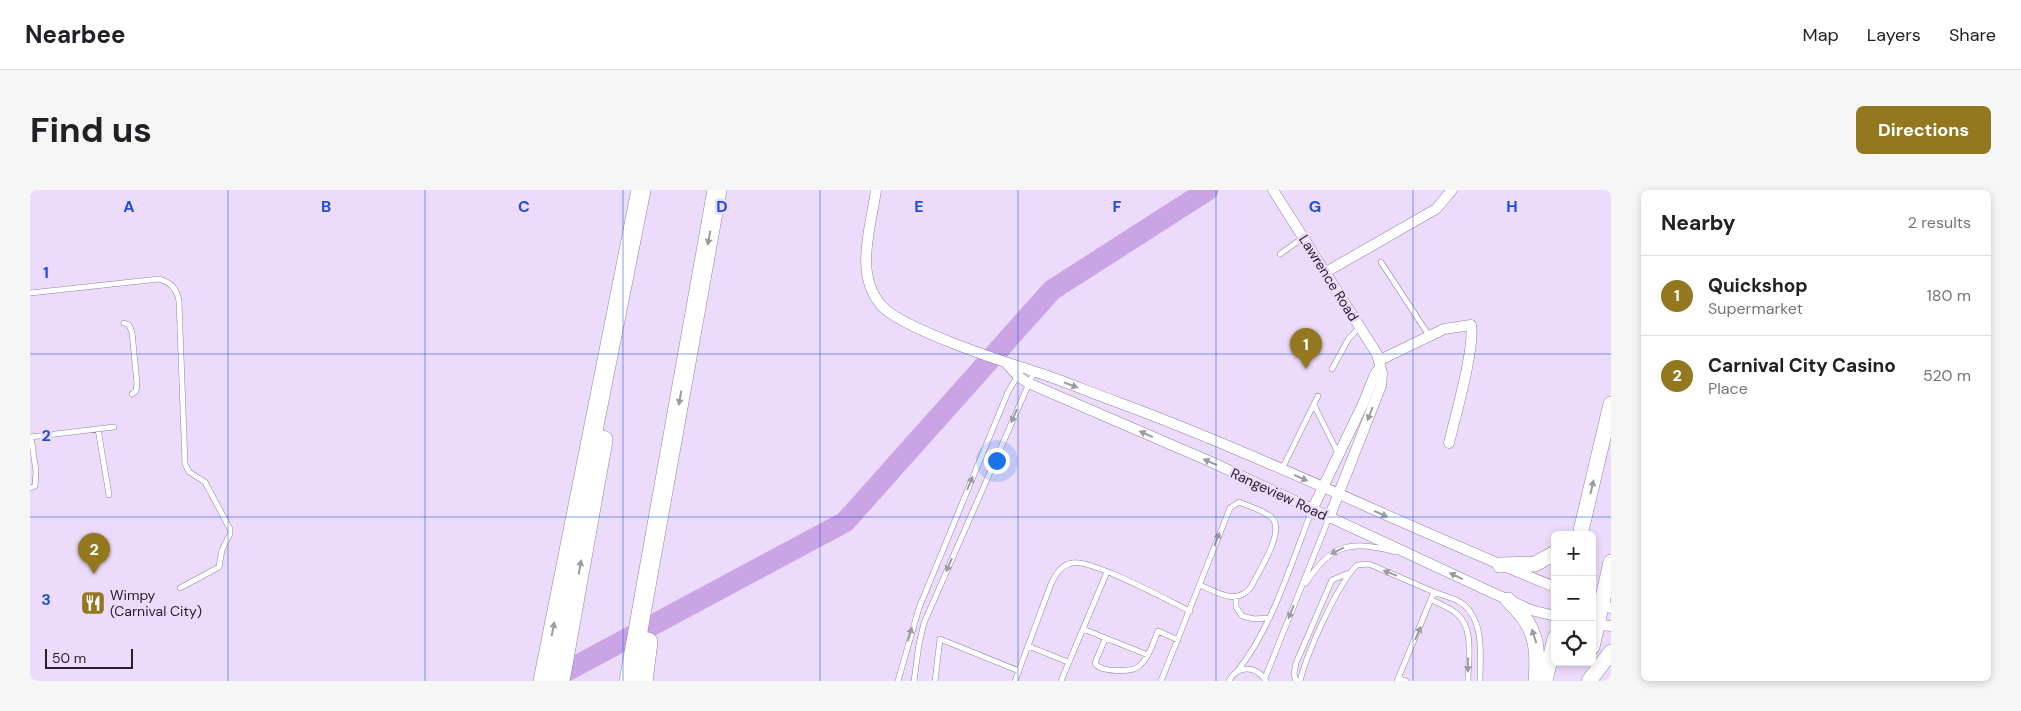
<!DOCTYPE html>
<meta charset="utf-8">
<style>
body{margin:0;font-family:"DM Sans",sans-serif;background:#f6f6f6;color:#202124}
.controls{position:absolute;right:15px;bottom:15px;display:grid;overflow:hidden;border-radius:8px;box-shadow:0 2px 8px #0003}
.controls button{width:45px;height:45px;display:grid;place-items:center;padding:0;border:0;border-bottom:1px solid #e0e0e0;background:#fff;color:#202124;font:25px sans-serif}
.scale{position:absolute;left:15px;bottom:12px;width:88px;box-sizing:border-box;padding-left:5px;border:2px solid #28212d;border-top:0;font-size:14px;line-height:18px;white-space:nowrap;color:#28212d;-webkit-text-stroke:4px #eddbfb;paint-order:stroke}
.you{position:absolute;left:966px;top:270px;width:18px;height:18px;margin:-12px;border:4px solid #fff;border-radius:50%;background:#1a73e8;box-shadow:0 0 0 8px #1a73e833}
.badge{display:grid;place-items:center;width:32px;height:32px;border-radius:50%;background:#93781f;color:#fff;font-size:16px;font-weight:700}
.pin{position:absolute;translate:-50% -41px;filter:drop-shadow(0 1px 2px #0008)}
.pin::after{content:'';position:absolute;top:26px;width:18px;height:15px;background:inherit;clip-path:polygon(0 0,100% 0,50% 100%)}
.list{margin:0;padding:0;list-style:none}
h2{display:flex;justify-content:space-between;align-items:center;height:65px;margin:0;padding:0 20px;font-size:21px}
h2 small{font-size:16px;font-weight:400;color:#757577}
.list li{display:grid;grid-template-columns:32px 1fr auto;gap:15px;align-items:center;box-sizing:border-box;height:80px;padding:0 20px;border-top:1px solid #e0e0e0}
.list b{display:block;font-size:19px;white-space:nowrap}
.list p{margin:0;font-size:16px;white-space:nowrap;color:#757577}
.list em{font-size:16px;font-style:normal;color:#757577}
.icon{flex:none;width:28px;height:28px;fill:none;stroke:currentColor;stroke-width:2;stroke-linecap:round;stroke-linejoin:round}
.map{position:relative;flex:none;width:1581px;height:491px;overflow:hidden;border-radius:8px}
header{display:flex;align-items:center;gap:30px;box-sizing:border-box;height:70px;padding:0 25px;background:#fff;border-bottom:1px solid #e0e0e0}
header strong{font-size:24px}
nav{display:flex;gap:28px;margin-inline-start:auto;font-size:18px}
.intro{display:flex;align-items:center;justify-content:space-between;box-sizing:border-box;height:120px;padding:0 30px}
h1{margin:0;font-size:35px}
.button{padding:12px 22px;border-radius:8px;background:#93781f;color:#fff;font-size:18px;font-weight:700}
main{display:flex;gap:30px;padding:0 30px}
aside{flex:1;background:#fff;border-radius:8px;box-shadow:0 2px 8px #0003}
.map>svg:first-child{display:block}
</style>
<header>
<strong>Nearbee</strong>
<nav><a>Map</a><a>Layers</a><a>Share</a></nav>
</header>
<div class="intro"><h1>Find us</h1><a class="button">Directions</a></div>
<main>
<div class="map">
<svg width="1581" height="491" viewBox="0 0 1581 491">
<rect width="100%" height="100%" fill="#eddbfb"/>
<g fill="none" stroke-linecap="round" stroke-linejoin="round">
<!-- river -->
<path stroke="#caa4e5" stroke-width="21" d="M 518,491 L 815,332 L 1022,100 L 1178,0"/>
<defs>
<path id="service" d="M 1250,64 L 1274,47
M 1351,72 L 1400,147
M 0,103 L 129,89 C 141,92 147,99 149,111 L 155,274 L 159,282 L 175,292 L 200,339 L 200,344 L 192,360 L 189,377 L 150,398
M 94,133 L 99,135 L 102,142 L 107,194 L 106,201 L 102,204
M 1302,179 L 1319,148 L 1330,137
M 1284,215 L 1308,263
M 68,239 L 79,305
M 0,247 L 84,237
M 1252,279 L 1288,206
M 0,298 L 5,296 L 6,281 L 1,247
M 1276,393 C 1301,353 1322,350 1366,362
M 1206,407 L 1206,417 L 1212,426 L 1224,429 L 1238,428
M 1402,410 C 1410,414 1420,418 1426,423 C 1445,438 1438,470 1438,491
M 1053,439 L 1118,465
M 1075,449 L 1065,473 C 1069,482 1102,483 1109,476 C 1119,468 1123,453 1128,441 L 1148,450
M 998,456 L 1038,472
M 1208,480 C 1242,438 1262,371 1282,320
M 1235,488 L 1299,328
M 1368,488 L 1376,491
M 868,491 L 889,418 L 978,202 L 988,185
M 884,491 L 889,454 L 894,433 L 1004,182
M 905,491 L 910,449 L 989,481
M 985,491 L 1021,394 C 1026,384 1030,376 1042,373 C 1060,368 1139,411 1160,421
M 1031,491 L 1077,382
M 1131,491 L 1200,318 L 1209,312 C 1218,316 1233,320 1241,327 C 1257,340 1228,382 1221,397 C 1207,416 1187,402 1170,395
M 1199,491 C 1207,475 1226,475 1236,491
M 1266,491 L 1264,484 L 1266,473 L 1302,390 L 1319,383
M 1270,491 C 1277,463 1307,395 1327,375 L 1339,374 L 1404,402
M 1367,491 L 1404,402 C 1413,406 1426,408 1433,414 C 1455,432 1450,466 1450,491"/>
<path id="minor" d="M 846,0 C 841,37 824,84 851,115 C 870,138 971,171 1003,181 C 1032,190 1059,202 1087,212 C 1236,267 1378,338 1525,397
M 1243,0 L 1347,164 L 1352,183 L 1351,196 L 1299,328
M 1296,82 L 1406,19 L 1422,0
M 1350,170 L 1414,139 L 1441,135 C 1445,159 1425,227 1419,253
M 978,175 L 988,186 L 998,193 L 1179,271 L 1463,403 L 1501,420 L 1525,426
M 1282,320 L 1333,214 L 1345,184 L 1350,178
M 1562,411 L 1581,418
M 1562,434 L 1581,436"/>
<path id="secondary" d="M 1550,345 L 1581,214
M 1470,375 L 1505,374 L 1525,363
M 1478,410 C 1506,436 1509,455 1506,491
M 1562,457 L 1581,372
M 1515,491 L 1525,448
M 1559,491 L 1581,462"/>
<path id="motorway" d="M 513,491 L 611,0
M 530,491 L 573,250
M 599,491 L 687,0
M 613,491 L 618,452"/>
</defs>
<!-- service casing -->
<use href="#service" stroke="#9382a0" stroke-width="6"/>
<!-- minor casing -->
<use href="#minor" stroke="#9382a0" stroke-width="11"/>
<!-- secondary casing -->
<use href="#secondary" stroke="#9382a0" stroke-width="16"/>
<!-- motorway casing -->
<use href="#motorway" stroke="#9382a0" stroke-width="20"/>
<!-- service -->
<use href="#service" stroke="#fff" stroke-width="5"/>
<!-- minor -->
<use href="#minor" stroke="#fff" stroke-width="10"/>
<!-- secondary -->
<use href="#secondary" stroke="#fff" stroke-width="15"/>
<!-- motorway -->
<use href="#motorway" stroke="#fff" stroke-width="19"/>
</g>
<!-- one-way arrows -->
<defs><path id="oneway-solid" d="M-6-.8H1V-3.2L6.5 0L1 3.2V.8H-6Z" transform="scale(1.25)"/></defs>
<g fill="#9e9ba0">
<use href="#oneway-solid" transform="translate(679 48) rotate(100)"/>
<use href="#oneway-solid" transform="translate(1041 195) rotate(21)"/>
<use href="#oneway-solid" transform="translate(650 208) rotate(100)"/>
<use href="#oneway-solid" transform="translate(1340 224) rotate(111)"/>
<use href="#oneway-solid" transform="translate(984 226) rotate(113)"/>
<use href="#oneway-solid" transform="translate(1116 244) rotate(-156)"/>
<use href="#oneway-solid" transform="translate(1180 272) rotate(-156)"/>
<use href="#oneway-solid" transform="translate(1271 288) rotate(24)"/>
<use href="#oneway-solid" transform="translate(940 293) rotate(-67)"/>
<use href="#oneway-solid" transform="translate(1562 297) rotate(-77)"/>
<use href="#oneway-solid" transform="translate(1351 324) rotate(24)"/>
<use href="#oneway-solid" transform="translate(1187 349) rotate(-69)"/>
<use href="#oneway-solid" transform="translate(1307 361) rotate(154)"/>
<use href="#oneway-solid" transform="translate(919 375) rotate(113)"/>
<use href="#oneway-solid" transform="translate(550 377) rotate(-80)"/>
<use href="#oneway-solid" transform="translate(1360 383) rotate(-158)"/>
<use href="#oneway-solid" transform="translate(1426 386) rotate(-155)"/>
<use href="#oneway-solid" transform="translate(1261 422) rotate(112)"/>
<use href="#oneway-solid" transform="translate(523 439) rotate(-79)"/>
<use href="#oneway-solid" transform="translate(1388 443) rotate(-67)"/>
<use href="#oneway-solid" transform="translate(880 444) rotate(-74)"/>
<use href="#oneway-solid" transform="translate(1504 446) rotate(-108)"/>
<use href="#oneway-solid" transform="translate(1438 475) rotate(91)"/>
</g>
<!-- grid -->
<path fill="none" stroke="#1d4ed8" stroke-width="1" stroke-opacity="0.55" d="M 198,0 L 198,491M 395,0 L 395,491M 593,0 L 593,491M 790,0 L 790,491M 988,0 L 988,491M 1186,0 L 1186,491M 1383,0 L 1383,491M 0,164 L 1581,164M 0,327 L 1581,327"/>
<!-- icons -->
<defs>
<symbol id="restaurant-square" viewBox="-11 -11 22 22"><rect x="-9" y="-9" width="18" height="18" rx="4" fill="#93781f" stroke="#eddbfb"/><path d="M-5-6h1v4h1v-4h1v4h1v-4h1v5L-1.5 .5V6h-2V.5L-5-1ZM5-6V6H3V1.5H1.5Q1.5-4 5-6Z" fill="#fff"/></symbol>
</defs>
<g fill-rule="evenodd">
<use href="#restaurant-square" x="49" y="399" width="28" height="28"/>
</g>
<g text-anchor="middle" stroke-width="5" stroke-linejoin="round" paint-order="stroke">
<!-- street labels -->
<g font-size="14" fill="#28212d" stroke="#eddbfb">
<text transform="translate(1299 88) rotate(58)" y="5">Lawrence Road</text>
<text transform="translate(1249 304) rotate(25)" y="5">Rangeview Road</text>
</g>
<!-- poi labels -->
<g font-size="14" fill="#28212d" stroke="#eddbfb" text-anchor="start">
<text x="80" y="410">Wimpy<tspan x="80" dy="16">(Carnival City)</tspan></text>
</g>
</g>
<g font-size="16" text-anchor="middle" font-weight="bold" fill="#1d4ed8" stroke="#eddbfb" stroke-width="5" stroke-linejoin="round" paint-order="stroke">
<text x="99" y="22">A</text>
<text x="296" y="22">B</text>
<text x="494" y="22">C</text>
<text x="692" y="22">D</text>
<text x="889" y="22">E</text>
<text x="1087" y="22">F</text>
<text x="1285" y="22">G</text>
<text x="1482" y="22">H</text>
<text x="16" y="88">1</text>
<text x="16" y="251">2</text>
<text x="16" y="415">3</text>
</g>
</svg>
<div class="controls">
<button>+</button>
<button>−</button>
<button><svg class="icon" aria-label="locate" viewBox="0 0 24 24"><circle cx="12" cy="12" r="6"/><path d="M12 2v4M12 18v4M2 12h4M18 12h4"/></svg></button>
</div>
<div class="scale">50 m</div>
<div class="you"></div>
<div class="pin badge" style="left:1276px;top:179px">1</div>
<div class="pin badge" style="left:64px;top:384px">2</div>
</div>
<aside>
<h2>Nearby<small>2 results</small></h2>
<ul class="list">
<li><span class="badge">1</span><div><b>Quickshop</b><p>Supermarket</p></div><em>180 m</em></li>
<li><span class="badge">2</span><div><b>Carnival City Casino</b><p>Place</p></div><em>520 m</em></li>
</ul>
</aside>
</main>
